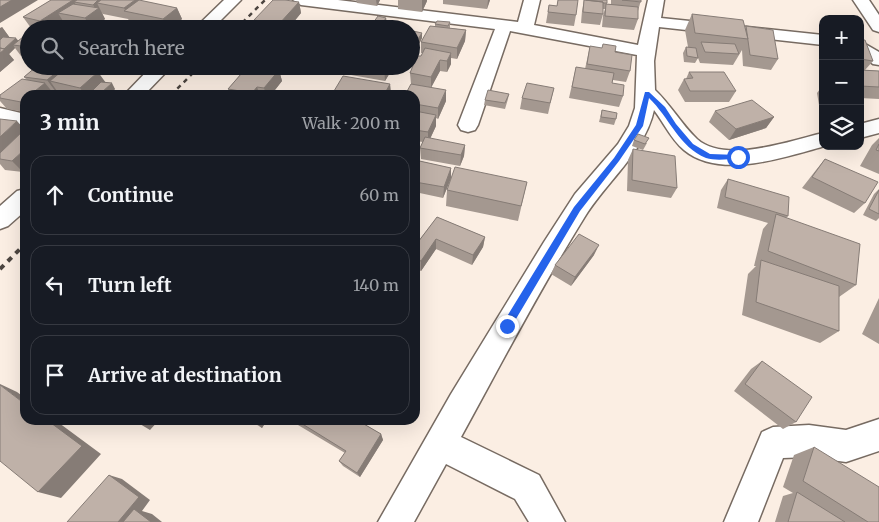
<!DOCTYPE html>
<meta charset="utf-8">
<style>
body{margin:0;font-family:Merriweather,serif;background:#242831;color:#f1f3f6}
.controls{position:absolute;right:15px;top:15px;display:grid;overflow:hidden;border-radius:10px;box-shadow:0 5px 20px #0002}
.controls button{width:45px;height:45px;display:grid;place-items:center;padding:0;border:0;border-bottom:1px solid #363941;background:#171b24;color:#f1f3f6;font:25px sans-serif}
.stop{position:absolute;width:15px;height:15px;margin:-11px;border:4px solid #2563eb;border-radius:50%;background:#fff}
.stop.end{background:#2563eb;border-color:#fff;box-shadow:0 1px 5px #0008}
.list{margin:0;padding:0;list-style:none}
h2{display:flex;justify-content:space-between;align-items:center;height:65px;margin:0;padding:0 20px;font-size:21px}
h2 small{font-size:16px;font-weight:400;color:#9ea1a6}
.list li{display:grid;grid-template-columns:32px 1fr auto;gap:15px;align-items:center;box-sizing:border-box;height:80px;margin:0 10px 10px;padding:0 10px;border:1px solid #363941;border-radius:15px}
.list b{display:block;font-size:19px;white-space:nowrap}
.list em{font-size:16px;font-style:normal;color:#9ea1a6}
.icon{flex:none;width:28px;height:28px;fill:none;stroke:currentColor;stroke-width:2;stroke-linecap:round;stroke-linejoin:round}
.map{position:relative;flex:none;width:879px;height:522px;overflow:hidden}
.search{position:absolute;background:#171b24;box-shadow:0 5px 20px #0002;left:20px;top:20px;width:400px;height:55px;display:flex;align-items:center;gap:12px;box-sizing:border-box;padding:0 18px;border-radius:28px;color:#9ea1a6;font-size:19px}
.panel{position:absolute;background:#171b24;box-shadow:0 5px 20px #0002;left:20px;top:90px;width:400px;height:335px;border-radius:15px}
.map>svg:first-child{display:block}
</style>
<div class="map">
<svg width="879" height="522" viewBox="0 0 879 522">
<rect width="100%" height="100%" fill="#fbeee3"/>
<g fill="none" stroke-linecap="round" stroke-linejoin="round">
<defs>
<path id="minor" d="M 224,0 L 241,0 L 212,29 L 194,29 Z
M 293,0 L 338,0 L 518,22 L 524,0 L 540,0 L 534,25 L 638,45 L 648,0 L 664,0 L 661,18 L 823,35 L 823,45 L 659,27 L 654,61 L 655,90 C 671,105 681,124 697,139 C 725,164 790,141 823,133 L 823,146 L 825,146 C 785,157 720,180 684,150 C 671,139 664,123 654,110 C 645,152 605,183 584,218 C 540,289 501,364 461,437 L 539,475 L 565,522 L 529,522 L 515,499 L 446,464 L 414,522 L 378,522 L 451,394 L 544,242 L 575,194 L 618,144 L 629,126 L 635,108 L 637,55 L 510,31 L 478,125 L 475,130 L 468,132 L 461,130 L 458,125 L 495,29 L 301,5 Z
M 853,0 L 869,0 L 879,15 L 879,32 L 873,30 Z
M 860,41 L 879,52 L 879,65 L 873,64 L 860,54 Z
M 152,66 L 172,66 L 144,95 L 124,95 Z
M 0,108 L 25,114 L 25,126 L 0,120 Z
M 879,119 L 879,133 L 860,138 L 860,124 Z
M 25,189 L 25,211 L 8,226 L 0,229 L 0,206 L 17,191 Z
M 879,419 L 879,451 L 846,462 L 809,457 L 783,458 L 758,522 L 724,522 L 762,432 L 773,427 L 809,425 L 846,430 Z"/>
</defs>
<!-- minor casing -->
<use href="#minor" stroke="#776b62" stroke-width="3"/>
<!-- minor -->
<use href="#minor" fill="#fff" fill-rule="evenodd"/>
<!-- rail-far1 -->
<path stroke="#4d4641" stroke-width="2.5" stroke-dasharray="4.5 4.5" stroke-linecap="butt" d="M 236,29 L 265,0
M 171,95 L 200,66"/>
<!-- rail -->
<path stroke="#4d4641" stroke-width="4" stroke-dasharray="5.5 5.5" stroke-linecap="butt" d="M 0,269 L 25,244"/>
</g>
<!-- wall -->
<path fill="#a49890" d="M 51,0 L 141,1 L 177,8 L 182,19 L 170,29 L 161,29 L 130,22 L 128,19 L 103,14 L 102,13 L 105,19 L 96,26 L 98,29 L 34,29 L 31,28 L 23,17 Z
M 356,0 L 380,0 L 377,6 L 357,3 Z
M 398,0 L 427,0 L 427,1 L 422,12 L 398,9 Z
M 443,0 L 490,0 L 487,9 L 443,4 Z
M 558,0 L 576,15 L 574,26 L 546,23 L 549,5 L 557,6 Z
M 584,0 L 607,0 L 607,4 L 611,4 L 611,0 L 641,0 L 638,11 L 638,19 L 634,30 L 602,27 L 603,15 L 605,9 L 603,9 L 603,14 L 600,25 L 581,23 L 582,11 Z
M 299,2 L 301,13 L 288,29 L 257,29 L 254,20 Z
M 692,14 L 745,28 L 746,26 L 778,59 L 771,70 L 743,66 L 742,50 L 733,65 L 700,63 L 698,58 L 695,63 L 684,62 L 683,53 L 686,47 L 688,47 L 685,30 Z
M 450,22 L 450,28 L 466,30 L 465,41 L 457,59 L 451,58 L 451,64 L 447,72 L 440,71 L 431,87 L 446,101 L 438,119 L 436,118 L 436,126 L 430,139 L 465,145 L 464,156 L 460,166 L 421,159 L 420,148 L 423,142 L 415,141 L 415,95 L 411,84 L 410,73 L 423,53 L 421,53 L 421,42 L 435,26 L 435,24 Z
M 373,23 L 387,23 L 383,29 L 374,29 Z
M 2,27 L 10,38 L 18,41 L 29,33 L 29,57 L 21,56 L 15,48 L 9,54 L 14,60 L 0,72 Z
M 422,33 L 422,38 L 417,48 L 414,47 L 415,56 L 411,61 L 411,34 Z
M 860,40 L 873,61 L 865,70 L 879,71 L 879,99 L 860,98 Z
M 823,43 L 823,54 L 821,46 Z
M 590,46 L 615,52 L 630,71 L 626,82 L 613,80 L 612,83 L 623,96 L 619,107 L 569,98 L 576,67 L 585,69 Z
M 37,66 L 85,66 L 82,69 L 115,89 L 109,95 L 95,95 L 94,94 L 92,95 L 70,95 L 58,93 L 57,91 L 56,92 L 51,91 L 54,94 L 53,95 L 25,95 L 25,112 L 7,109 L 0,101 L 0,95 L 27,80 L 24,77 Z
M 246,66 L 258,66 L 279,70 L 282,81 L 271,95 L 231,95 L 228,89 L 247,67 Z
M 350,66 L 394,66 L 385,81 L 351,75 Z
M 394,66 L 409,66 L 407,68 Z
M 689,72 L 736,91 L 729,102 L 685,102 L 678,90 L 684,79 L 686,79 Z
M 390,84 L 391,95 L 334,95 L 334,91 Z
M 823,85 L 823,117 L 821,117 L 817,93 Z
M 554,88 L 548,114 L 520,109 L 522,98 Z
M 509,94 L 508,99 L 505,109 L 484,105 L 485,100 Z
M 602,110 L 616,119 L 614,125 L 599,122 Z
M 715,111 L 774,117 L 766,128 L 729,140 L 709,122 Z
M 0,119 L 23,172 L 5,170 L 0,164 Z
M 879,138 L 879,174 L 860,166 L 872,145 Z
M 634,140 L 647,143 L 643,150 L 632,146 Z
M 633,149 L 677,188 L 671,198 L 627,191 L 628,160 Z
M 825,159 L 865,203 L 854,213 L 802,188 L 816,170 Z
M 415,160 L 451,168 L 451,178 L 443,198 L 415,192 Z
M 728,179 L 788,216 L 786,218 L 856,285 L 839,297 L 839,331 L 820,343 L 742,315 L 748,274 L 756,266 L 754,266 L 763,229 L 768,223 L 717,208 L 721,190 Z
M 527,182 L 518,221 L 446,206 L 447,190 Z
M 879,189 L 879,218 L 876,221 L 863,215 L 874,194 Z
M 437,217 L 485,237 L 483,247 L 472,265 L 436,249 L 421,271 L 415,268 L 415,246 Z
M 594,255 L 571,286 L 551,274 L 555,265 Z
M 879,298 L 879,344 L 862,334 Z
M 762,361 L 796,422 L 783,429 L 734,391 L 751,369 Z
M 249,420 L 267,420 L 262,428 Z
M 295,420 L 357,420 L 381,434 L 383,440 L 360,477 L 343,466 L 339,461 L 345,453 L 298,425 Z
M 814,447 L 879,522 L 775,522 L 783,496 L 793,493 L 783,487 L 794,455 Z"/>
<!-- shaded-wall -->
<path fill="#867c76" d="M 4,0 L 38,0 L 0,23 L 0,7 Z
M 73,0 L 77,0 L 78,3 L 74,2 L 80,11 L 58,13 L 63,21 L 52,29 L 45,29 L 40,21 Z
M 98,0 L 115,0 L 97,3 L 105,19 L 96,26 L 98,29 L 91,29 L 85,18 L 96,10 L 93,5 Z
M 135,0 L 140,0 L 144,8 L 126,12 L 124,8 Z
M 376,0 L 380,0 L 377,6 Z
M 422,0 L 427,0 L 427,1 L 422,12 Z
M 488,0 L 490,0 L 487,9 Z
M 299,2 L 301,13 L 288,29 L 281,29 L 279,24 Z
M 177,8 L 182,19 L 170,29 L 167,29 L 163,19 Z
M 386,18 L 387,23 L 383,29 L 382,29 L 382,24 Z
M 2,27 L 10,38 L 0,44 L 0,28 Z
M 466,30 L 465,41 L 457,59 L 457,48 Z
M 422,33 L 422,38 L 417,48 L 416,42 Z
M 16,38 L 21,44 L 13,45 L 15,48 L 9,54 L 14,60 L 0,72 L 0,53 Z
M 414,40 L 415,56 L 411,61 L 411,44 Z
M 451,53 L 451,64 L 447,72 L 447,61 Z
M 440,60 L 440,71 L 431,88 L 431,77 Z
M 64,66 L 71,66 L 76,74 L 50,81 L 57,91 L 56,92 L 47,80 Z
M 77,66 L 85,66 L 80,71 Z
M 384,66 L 394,66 L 385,81 Z
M 279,70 L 282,81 L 271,95 L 266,95 L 264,88 Z
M 98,72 L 106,83 L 92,91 L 94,94 L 92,95 L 85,95 L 80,88 Z
M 45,83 L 54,94 L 53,95 L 30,95 Z
M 112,83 L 115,89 L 109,95 L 104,95 L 102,92 Z
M 390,84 L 391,95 L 384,95 Z
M 257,87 L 260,95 L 253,95 L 252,93 Z
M 446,90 L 446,101 L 438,119 L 438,108 Z
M 25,99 L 25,107 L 21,102 Z
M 436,115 L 436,126 L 428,143 L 428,132 Z
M 774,117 L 766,128 L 729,140 L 736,129 Z
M 17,121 L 25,130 L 0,159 L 0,137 Z
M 465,145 L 464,156 L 460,166 L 461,155 Z
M 25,149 L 25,170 L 23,172 L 12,161 Z
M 451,168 L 451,178 L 443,198 L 444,187 Z
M 485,237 L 483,247 L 472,265 L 473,255 Z
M 436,239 L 436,249 L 421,271 L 421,261 Z
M 599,245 L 594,255 L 571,286 L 575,277 Z
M 0,384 L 17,392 L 25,398 L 25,404 L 0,385 Z
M 47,420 L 55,420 L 101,454 L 61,498 L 38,492 Z
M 136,420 L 159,420 L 150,430 L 135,421 Z
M 253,420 L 267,420 L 262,428 Z
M 381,434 L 383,440 L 360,477 L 357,473 Z
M 109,475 L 122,479 L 150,500 L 142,511 L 152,514 L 162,522 L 118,522 Z"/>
<!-- building -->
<path fill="#bfb1a8" stroke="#867c76" d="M 0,0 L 12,0 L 0,7 Z
M 51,0 L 73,0 L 40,21 L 23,17 Z
M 77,0 L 98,0 L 93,5 L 74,2 Z
M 101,0 L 135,0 L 124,8 L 97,3 Z
M 139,0 L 177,8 L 163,19 L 124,11 Z
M 273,0 L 285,0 L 299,2 L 279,24 L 254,20 Z
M 558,0 L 578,0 L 576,15 L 548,12 L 549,5 L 557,6 Z
M 584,0 L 603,2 L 603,14 L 583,12 Z
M 586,0 L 607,0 L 607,3 L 603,3 L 603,2 Z
M 622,0 L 641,0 L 641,2 Z
M 73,4 L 99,8 L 85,18 L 58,13 Z
M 606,4 L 638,7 L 638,19 L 605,16 Z
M 692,14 L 743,20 L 748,39 L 695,33 Z
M 378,16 L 386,18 L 382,24 L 373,23 Z
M 44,20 L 96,25 L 92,29 L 34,29 Z
M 437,21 L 450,22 L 448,26 L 435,24 Z
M 430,26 L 466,30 L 457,48 L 421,42 Z
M 746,26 L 773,30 L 778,59 L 750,55 Z
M 413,31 L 422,33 L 416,42 L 414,42 L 414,40 L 411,39 L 411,34 Z
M 29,33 L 29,47 L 13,45 L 28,33 Z
M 3,37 L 16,38 L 4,49 L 0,48 L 0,40 Z
M 860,40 L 865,40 L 873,61 L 860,59 Z
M 701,42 L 735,44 L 739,54 L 705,52 Z
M 603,44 L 616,46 L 615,52 L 632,55 L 630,71 L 587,64 L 590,46 L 602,48 Z
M 686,47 L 696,48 L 698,58 L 687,56 Z
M 0,48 L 5,49 L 0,53 Z
M 425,48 L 451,53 L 447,61 L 440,60 L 431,77 L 410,73 L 417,56 L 421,56 Z
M 37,66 L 64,66 L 47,80 L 24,77 Z
M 68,66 L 98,72 L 80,88 L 50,81 Z
M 248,66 L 258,66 L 279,70 L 264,88 L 257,87 L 252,93 L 228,89 Z
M 576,67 L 614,73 L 612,83 L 624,85 L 623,96 L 572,87 Z
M 860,70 L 879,71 L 879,87 L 860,86 Z
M 689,72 L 724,72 L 736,91 L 690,91 L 684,79 L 693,78 Z
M 343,76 L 390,84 L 384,95 L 356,95 L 334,91 Z
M 22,79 L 45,83 L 30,95 L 25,95 L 25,99 L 21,102 L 0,98 L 0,95 Z
M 101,82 L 112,83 L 102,92 L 92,91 Z
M 527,83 L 554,88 L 550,103 L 522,98 Z
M 411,84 L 446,90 L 438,108 L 415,104 L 415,95 L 405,95 Z
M 488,90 L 509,94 L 505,103 L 485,100 Z
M 752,100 L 774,117 L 736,129 L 715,111 Z
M 602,110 L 617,113 L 616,119 L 601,117 Z
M 415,111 L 436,115 L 428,132 L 415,130 Z
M 0,119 L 17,121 L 0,137 Z
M 25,129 L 25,149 L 12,161 L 0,159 L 0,153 Z
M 638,134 L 649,138 L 645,144 L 634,140 Z
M 425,137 L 465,145 L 461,155 L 420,148 Z
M 879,144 L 879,151 L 876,150 Z
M 633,149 L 675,156 L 677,188 L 632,180 Z
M 825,159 L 878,182 L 865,203 L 812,177 Z
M 415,160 L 451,168 L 444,187 L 415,182 Z
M 455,167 L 527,182 L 521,206 L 447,190 Z
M 728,179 L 789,197 L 788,216 L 725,197 Z
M 879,190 L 879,214 L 869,209 Z
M 776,214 L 860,244 L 856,285 L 768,251 Z
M 437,217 L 485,237 L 473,255 L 436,239 L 421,261 L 415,259 L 415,246 Z
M 579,234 L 599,245 L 575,277 L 555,265 Z
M 761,260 L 839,286 L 839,331 L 756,302 Z
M 762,361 L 812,397 L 796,422 L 745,384 Z
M 0,385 L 25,404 L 25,420 L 47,420 L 82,446 L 38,492 L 0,461 Z
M 296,420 L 357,420 L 381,434 L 357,473 L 339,461 L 346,451 Z
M 814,447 L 879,487 L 879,522 L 868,522 L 803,481 Z
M 109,475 L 139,497 L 118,522 L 67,522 Z
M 797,492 L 845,522 L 788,522 Z
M 134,509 L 151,522 L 123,522 Z"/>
<!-- route -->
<path fill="#2563eb" d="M 645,92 L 649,92 L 665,107 L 676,124 L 693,144 L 710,154 L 738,155 L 741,157 L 738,159 C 728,159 715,161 706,158 C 679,147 669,117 649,98 L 643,126 L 619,161 L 580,211 L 510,329 L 503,329 L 503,323 L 574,207 L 614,158 L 636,125 Z"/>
</svg>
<div class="controls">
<button>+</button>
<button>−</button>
<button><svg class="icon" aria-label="layers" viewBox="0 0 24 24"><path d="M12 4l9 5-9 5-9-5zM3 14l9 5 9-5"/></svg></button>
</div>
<div class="stop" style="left:738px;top:157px"></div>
<div class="stop end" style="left:507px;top:326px"></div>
<div class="search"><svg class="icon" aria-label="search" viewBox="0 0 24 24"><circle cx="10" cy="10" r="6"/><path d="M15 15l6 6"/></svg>Search here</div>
<section class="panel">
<h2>3 min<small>Walk · 200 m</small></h2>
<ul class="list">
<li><svg class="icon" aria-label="ahead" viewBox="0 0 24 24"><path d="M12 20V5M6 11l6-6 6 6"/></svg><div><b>Continue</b></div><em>60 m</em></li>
<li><svg class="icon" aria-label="left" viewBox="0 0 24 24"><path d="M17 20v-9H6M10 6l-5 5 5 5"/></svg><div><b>Turn left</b></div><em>140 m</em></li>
<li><svg class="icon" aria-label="arrive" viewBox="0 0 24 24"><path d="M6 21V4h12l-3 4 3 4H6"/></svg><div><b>Arrive at destination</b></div></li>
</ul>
</section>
</div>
